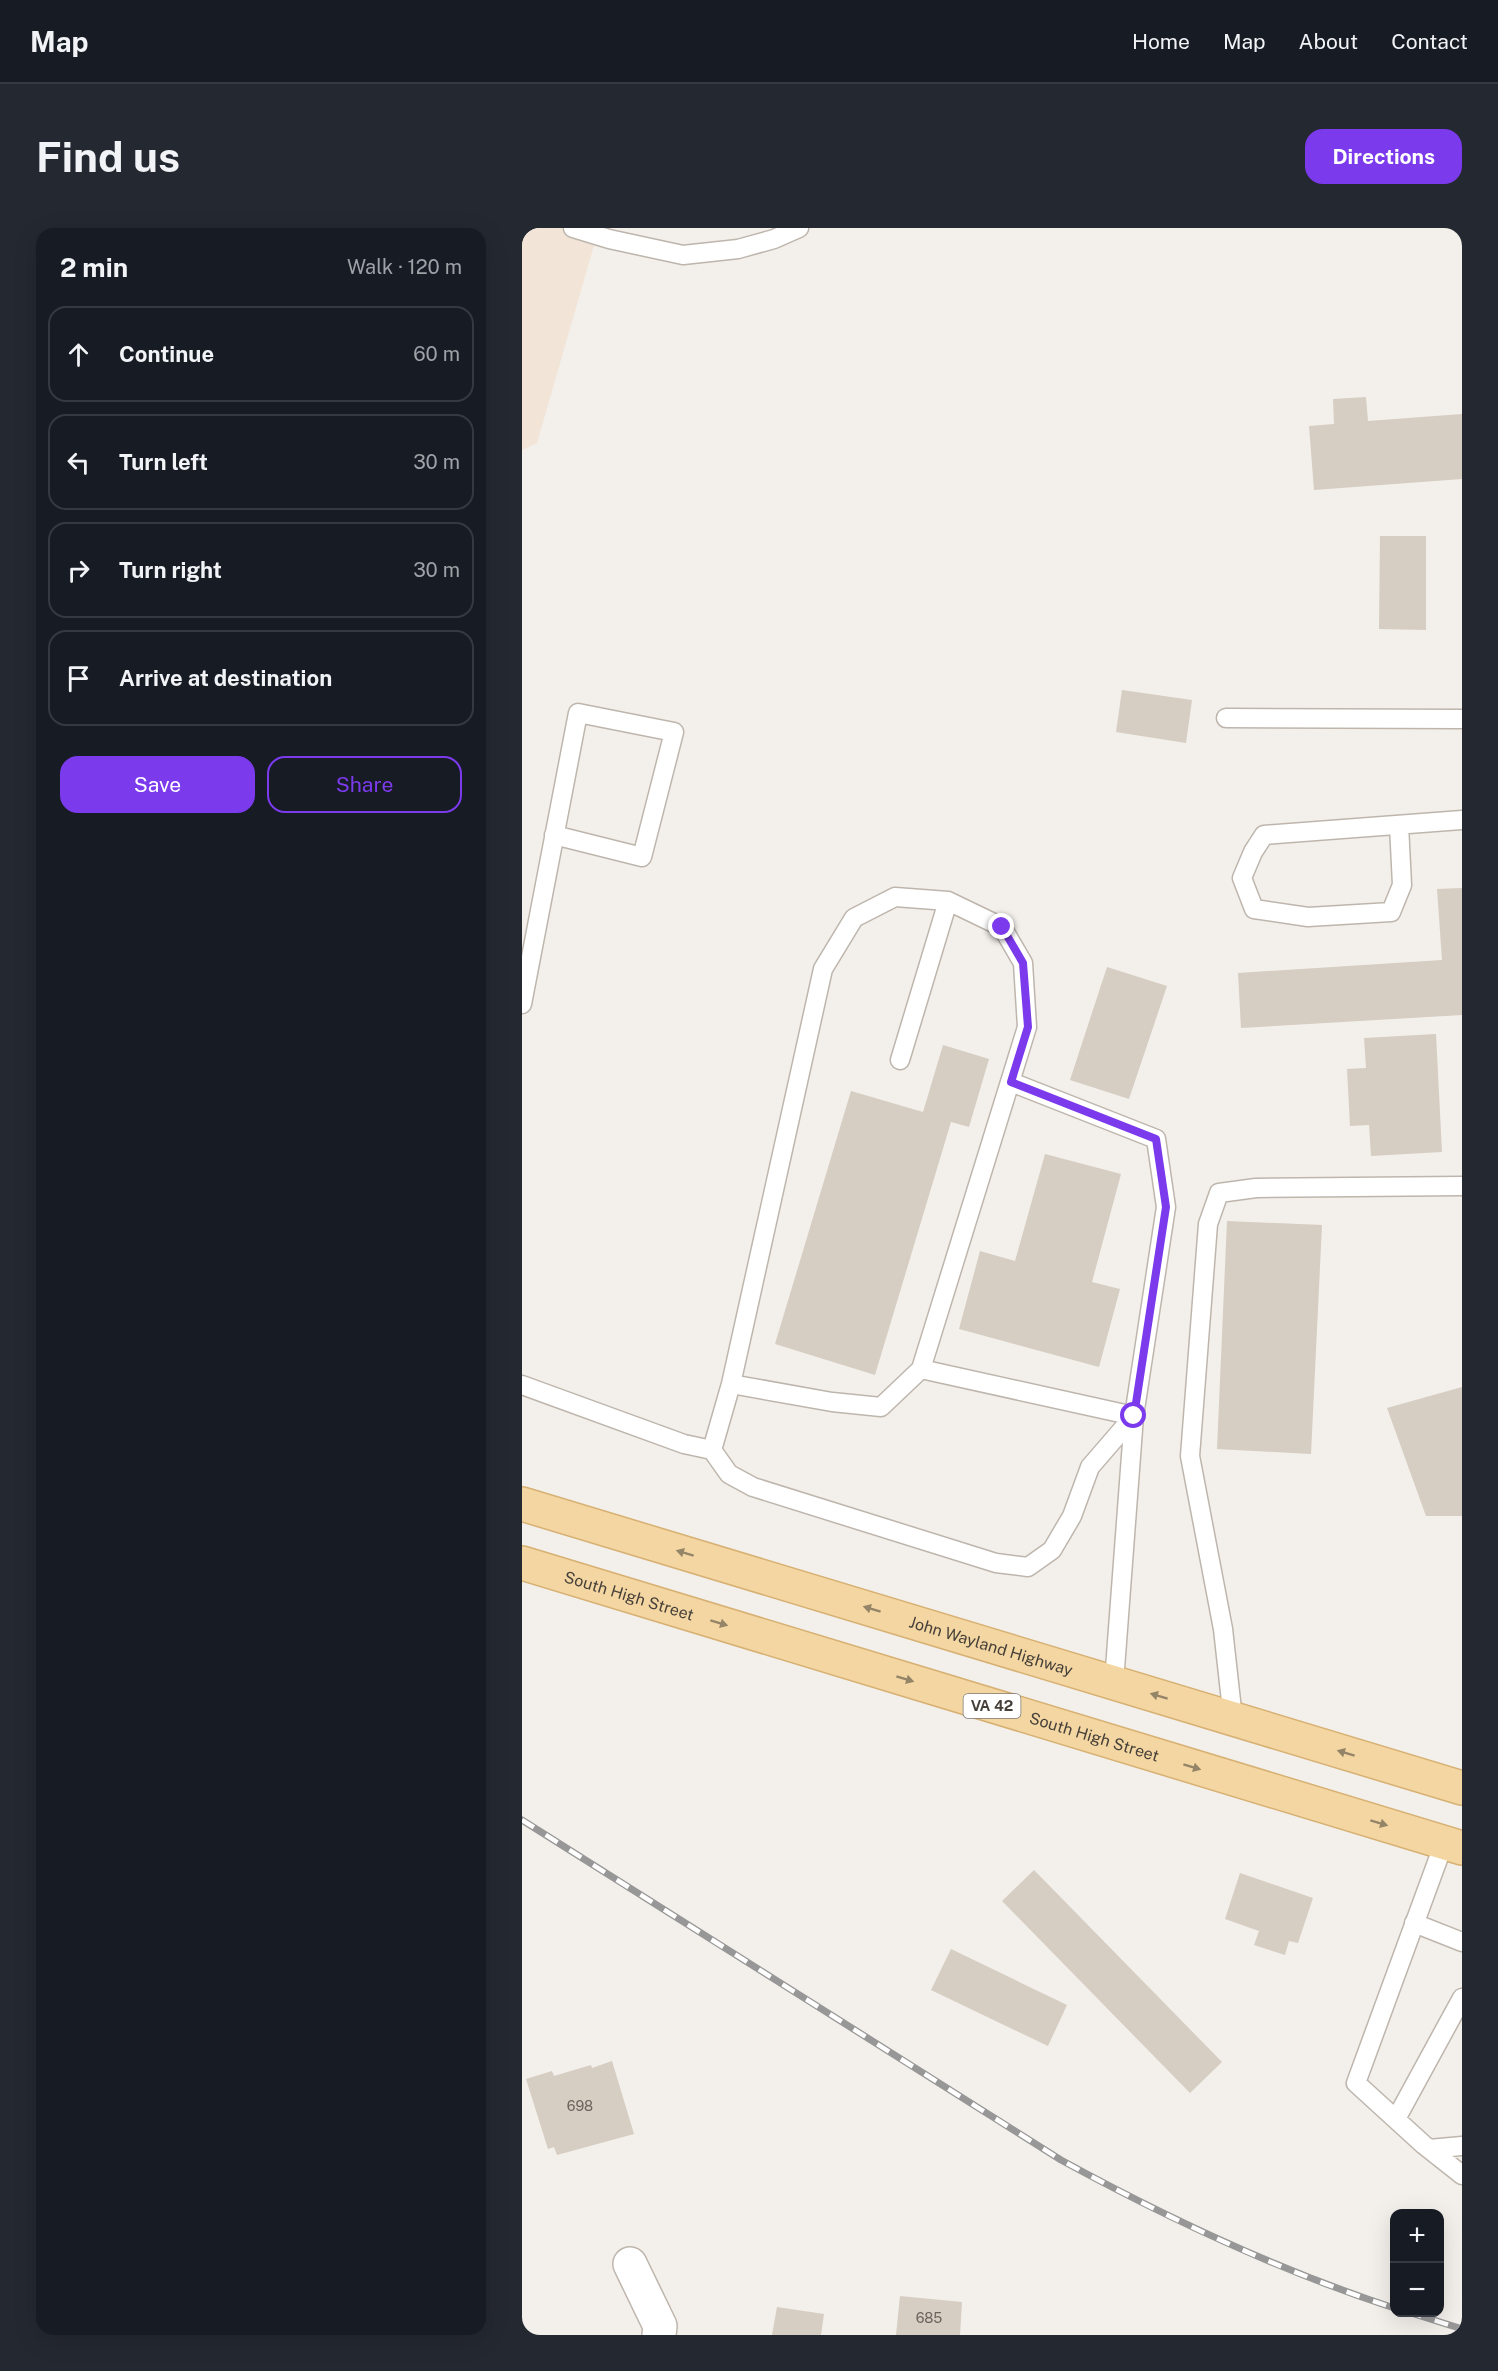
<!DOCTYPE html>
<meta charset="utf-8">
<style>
body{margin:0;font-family:"Public Sans",sans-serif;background:#242831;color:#f1f3f6}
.controls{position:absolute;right:18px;bottom:18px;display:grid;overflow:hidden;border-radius:12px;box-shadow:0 6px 24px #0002}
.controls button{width:54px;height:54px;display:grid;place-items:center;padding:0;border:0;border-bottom:2px solid #363941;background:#171b24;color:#f1f3f6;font:30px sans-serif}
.stop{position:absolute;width:18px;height:18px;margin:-14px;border:4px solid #7c3aed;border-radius:50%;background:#fff}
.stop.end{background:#7c3aed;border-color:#fff;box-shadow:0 2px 6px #0008}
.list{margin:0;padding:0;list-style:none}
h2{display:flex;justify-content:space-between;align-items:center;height:78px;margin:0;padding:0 24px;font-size:26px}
h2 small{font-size:20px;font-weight:400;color:#9ea1a6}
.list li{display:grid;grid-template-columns:39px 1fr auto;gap:18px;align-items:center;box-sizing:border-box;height:96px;margin:0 12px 12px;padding:0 12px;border:2px solid #363941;border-radius:18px}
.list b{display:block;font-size:22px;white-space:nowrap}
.list em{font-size:20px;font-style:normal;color:#9ea1a6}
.actions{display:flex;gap:12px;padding:18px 24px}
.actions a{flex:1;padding:14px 0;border:2px solid #7c3aed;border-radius:18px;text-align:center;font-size:21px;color:#7c3aed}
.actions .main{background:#7c3aed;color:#fff}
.icon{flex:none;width:33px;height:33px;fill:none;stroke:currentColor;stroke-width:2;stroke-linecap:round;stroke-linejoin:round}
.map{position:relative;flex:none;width:940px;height:2107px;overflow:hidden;border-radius:18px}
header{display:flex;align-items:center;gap:36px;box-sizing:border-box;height:84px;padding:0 30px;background:#171b24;border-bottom:2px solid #363941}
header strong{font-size:28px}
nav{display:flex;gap:33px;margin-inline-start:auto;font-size:21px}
.intro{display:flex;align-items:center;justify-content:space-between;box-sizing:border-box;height:144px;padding:0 36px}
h1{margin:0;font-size:42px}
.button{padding:15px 27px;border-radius:18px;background:#7c3aed;color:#fff;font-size:21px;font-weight:700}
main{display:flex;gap:36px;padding:0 36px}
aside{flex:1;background:#171b24;border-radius:18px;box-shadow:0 6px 24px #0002}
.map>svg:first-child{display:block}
</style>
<header>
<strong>Map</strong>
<nav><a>Home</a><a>Map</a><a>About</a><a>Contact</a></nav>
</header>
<div class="intro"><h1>Find us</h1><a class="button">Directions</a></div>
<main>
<aside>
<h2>2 min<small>Walk · 120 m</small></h2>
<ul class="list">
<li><svg class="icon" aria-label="ahead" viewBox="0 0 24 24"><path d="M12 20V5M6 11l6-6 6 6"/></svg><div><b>Continue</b></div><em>60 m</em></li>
<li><svg class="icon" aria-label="left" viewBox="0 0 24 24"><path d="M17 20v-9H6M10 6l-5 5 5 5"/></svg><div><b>Turn left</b></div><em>30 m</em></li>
<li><svg class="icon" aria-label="right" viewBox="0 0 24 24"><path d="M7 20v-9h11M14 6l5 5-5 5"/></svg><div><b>Turn right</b></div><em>30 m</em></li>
<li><svg class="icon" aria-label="arrive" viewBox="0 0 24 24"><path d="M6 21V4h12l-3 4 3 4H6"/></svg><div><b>Arrive at destination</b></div></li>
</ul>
<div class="actions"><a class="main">Save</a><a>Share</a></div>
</aside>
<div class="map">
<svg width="940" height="2107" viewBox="0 0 940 2107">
<rect width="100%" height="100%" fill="#f3efea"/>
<!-- commercial -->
<path fill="#f2e5d7" d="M 0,0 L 77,0 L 15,215 L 0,222 Z"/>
<!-- building -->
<path fill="#d6cdc3" d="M 844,169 L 846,193 L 940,186 L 940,251 L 792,262 L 787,198 L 812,196 L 811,171 Z
M 858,308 L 904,308 L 904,402 L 857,401 Z
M 600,462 L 670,472 L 664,515 L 594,504 Z
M 940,660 L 940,787 L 719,800 L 716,745 L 920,732 L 915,661 Z
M 585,739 L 645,758 L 607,871 L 548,852 Z
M 914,806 L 920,924 L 849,928 L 847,897 L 828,898 L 825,841 L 844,840 L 842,810 Z
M 421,817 L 467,831 L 447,899 L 429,894 L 353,1147 L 253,1116 L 329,863 L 401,884 Z
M 523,926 L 599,946 L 570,1054 L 598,1061 L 577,1139 L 437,1101 L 458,1023 L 493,1033 Z
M 705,993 L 800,997 L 789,1226 L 695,1221 Z
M 940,1159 L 940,1288 L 904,1288 L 865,1180 Z
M 512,1642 L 700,1834 L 668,1865 L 480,1673 Z
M 718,1645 L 791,1670 L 776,1715 L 767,1713 L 763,1727 L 732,1717 L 737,1703 L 703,1691 Z
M 429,1721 L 545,1777 L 526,1818 L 409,1762 Z
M 90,1833 L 112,1906 L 35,1927 L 32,1919 L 26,1921 L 4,1851 L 30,1843 L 32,1848 L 69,1837 L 70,1840 Z
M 378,2068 L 440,2074 L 438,2107 L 374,2107 Z
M 255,2079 L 302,2086 L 299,2107 L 250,2107 Z"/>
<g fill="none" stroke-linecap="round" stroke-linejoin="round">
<defs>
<path id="service" d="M 51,0 L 87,11 L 161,27 L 216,21 L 252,11 L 277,0
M 704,490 L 940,491
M 877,597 L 880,657 L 869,684 L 786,689 L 732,681 L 720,650 L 731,624 L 742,607 L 940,592
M 0,776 L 56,485 L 152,504 L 120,629 L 32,607
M 378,832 L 426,673
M 209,1156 L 301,741 L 332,690 L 373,669 L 426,673 L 480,699 L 501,735 L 505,799 L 399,1141
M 0,1157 L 162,1216 L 190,1222 L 209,1156 L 310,1174 L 359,1179 L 399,1141 L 612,1188 L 592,1454
M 190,1222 L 207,1246 L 231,1259 L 474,1335 L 506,1339 L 530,1322 L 550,1288 L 568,1239 L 612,1188 L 644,979 L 634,911 L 489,854
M 711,1491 L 701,1401 L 668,1228 L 686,996 L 697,965 L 734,960 L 940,958
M 922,1615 L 834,1855 L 902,1917 L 940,1947
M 892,1695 L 940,1714
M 874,1891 L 940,1770
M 907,1921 L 940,1918"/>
<path id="minor" d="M 108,2036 L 138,2098 L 137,2107"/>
<g id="primary">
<path id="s1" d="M 0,1276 L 940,1560"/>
<path id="s2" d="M 0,1335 L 940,1620"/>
</g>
</defs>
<!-- service casing -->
<use href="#service" stroke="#beb6ad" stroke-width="21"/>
<!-- minor casing -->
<use href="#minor" stroke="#beb6ad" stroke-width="36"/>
<!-- primary casing -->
<use href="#primary" stroke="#d7b173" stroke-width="36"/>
<!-- service -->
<use href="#service" stroke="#fff" stroke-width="18"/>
<!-- minor -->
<use href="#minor" stroke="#fff" stroke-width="33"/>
<!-- primary -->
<use href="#primary" stroke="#f4d6a2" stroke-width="33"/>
<defs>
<path id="rail" d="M 0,1592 L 539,1932 C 647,1991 756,2042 872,2080
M 886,2084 L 940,2101"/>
</defs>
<!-- rail casing -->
<use href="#rail" stroke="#979797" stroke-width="7"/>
<!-- rail -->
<use href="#rail" stroke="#fff" stroke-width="4.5" stroke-dasharray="14" stroke-linecap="butt"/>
</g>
<!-- one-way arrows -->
<defs><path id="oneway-solid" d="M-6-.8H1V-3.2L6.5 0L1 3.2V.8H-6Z" transform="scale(1.5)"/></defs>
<g fill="#948468">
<use href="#oneway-solid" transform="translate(163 1325) rotate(-163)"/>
<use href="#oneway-solid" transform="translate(350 1381) rotate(-163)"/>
<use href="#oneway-solid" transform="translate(197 1395) rotate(17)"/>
<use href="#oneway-solid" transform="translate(383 1451) rotate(17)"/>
<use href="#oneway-solid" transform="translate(637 1468) rotate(-163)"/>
<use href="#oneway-solid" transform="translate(824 1525) rotate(-163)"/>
<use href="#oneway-solid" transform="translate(670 1539) rotate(17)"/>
<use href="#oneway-solid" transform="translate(857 1595) rotate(17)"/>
</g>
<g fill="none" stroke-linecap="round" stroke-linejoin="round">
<!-- route -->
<path stroke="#7c3aed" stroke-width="8" d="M 480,699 L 501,735 L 506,799 L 489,854 L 634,911 L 644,979 L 612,1188"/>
</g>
<g text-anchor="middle" stroke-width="6" stroke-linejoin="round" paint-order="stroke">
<!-- number labels -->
<g font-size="14" fill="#6a635c">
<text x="58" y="1883">698</text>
<text x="407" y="2095">685</text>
</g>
<!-- shield labels -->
<rect fill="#fff" stroke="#7e7974" stroke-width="1.5" x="441.5" y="1466" width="57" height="24" rx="4.5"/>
<g font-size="15" font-weight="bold" fill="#464039">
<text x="470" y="1483">VA 42</text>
</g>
<!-- street labels -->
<g font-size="16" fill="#464039" stroke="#fff">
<text dy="6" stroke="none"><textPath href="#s2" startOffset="112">South High Street</textPath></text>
<text dy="6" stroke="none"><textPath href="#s1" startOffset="490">John Wayland Highway</textPath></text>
<text dy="6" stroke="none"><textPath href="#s2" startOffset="598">South High Street</textPath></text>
</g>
</g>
</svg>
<div class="controls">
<button>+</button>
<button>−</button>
</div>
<div class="stop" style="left:612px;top:1188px"></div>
<div class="stop end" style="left:480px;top:699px"></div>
</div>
</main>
